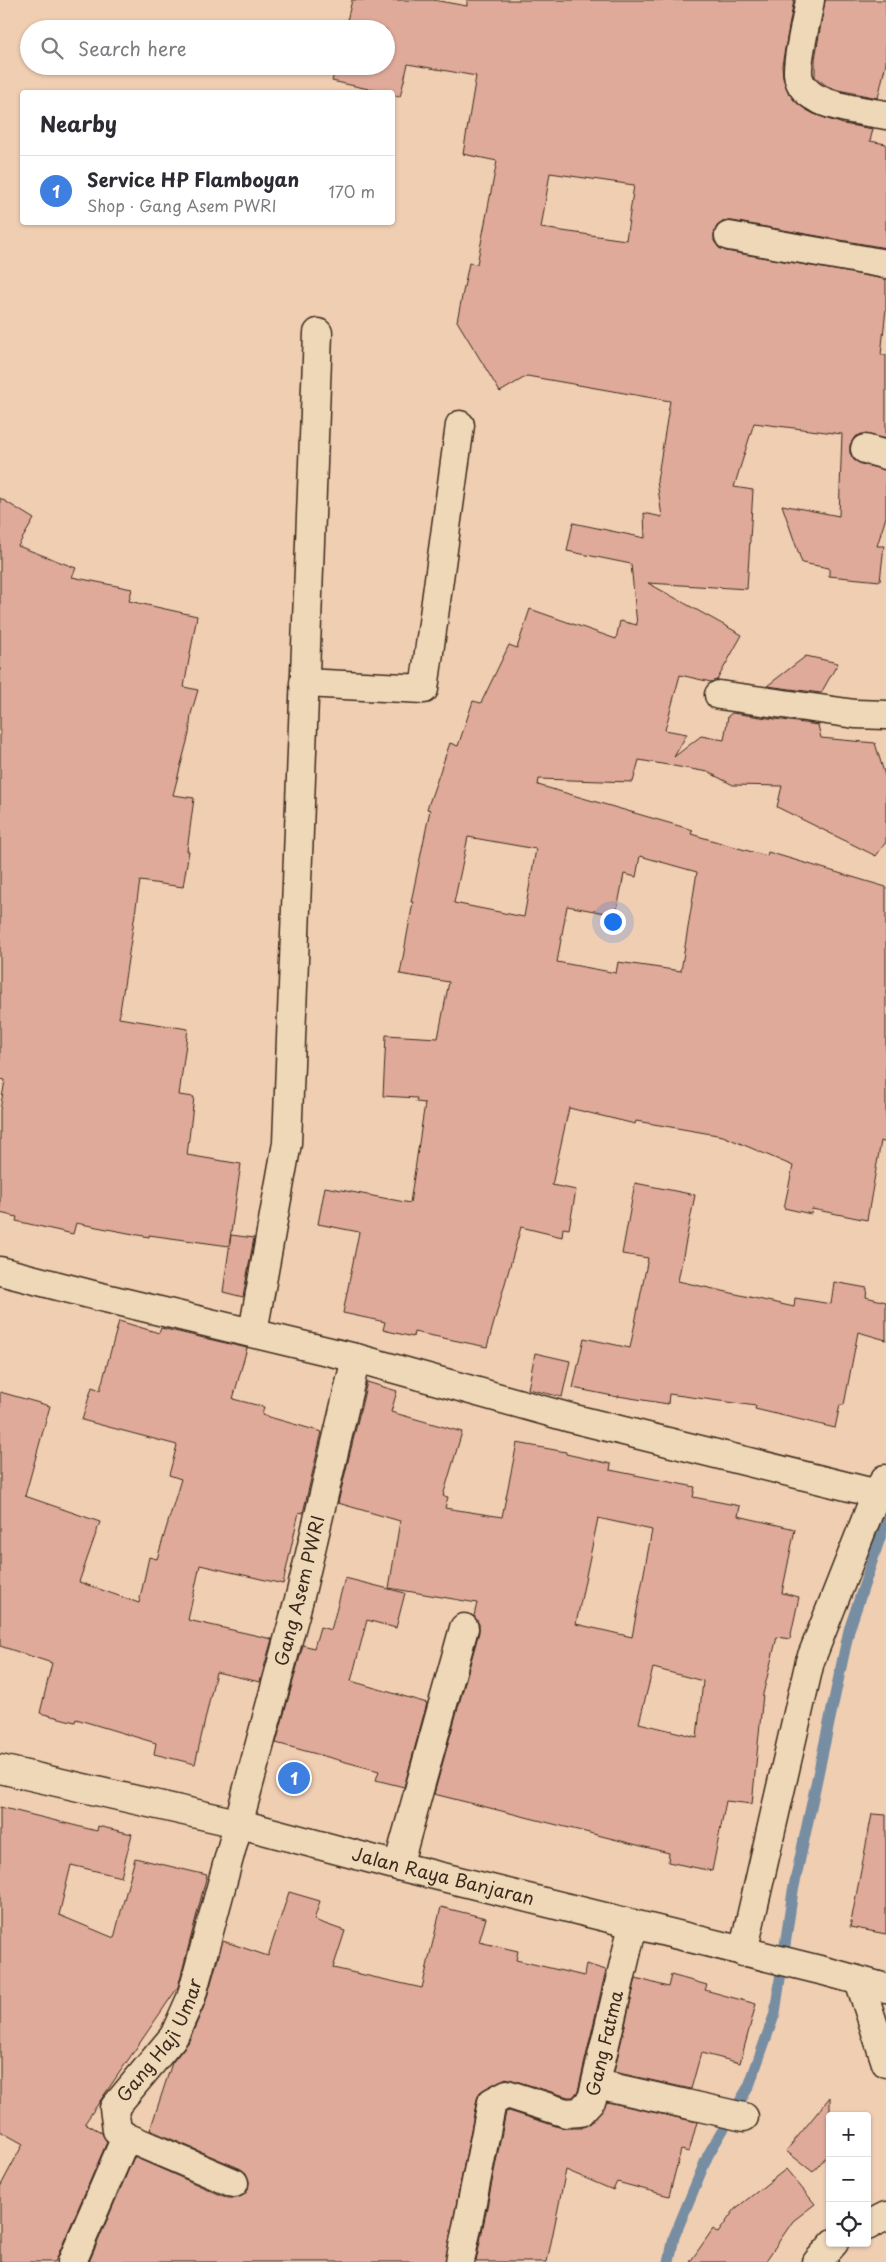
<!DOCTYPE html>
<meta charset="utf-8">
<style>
body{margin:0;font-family:"Playpen Sans",sans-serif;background:#f2f2f3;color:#2b2b33}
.controls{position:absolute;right:15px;bottom:15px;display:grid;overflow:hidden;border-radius:5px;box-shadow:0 1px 4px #0004}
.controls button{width:45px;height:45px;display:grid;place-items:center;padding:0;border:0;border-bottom:1px solid #e1e1e2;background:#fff;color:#2b2b33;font:25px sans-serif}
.you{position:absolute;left:612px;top:921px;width:18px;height:18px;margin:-12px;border:4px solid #fff;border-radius:50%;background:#1a73e8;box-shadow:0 0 0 8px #1a73e833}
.badge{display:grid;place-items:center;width:32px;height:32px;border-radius:50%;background:#1a73e8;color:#fff;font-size:16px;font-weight:700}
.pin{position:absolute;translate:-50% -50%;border:2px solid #fff;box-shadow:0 1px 5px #0006}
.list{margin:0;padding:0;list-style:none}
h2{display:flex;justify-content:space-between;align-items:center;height:65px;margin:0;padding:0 20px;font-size:21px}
h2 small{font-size:16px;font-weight:400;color:#7c7c81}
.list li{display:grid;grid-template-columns:32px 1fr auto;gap:15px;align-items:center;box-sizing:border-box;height:70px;padding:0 20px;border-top:1px solid #e1e1e2}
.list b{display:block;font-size:19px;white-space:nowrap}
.list p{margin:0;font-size:16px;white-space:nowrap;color:#7c7c81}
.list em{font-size:16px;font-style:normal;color:#7c7c81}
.icon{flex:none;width:28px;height:28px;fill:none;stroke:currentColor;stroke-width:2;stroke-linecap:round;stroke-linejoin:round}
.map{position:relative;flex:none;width:886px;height:2262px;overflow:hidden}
.search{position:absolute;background:#fff;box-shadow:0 1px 4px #0004;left:20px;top:20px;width:375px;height:55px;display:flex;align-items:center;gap:12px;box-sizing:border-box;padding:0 18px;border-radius:28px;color:#7c7c81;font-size:19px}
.panel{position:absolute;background:#fff;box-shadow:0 1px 4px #0004;left:20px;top:90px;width:375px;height:135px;border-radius:5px}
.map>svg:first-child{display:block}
</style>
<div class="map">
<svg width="886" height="2262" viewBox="0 0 886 2262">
<rect width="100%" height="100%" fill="#f0ceb2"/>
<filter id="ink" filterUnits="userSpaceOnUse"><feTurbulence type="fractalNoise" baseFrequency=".02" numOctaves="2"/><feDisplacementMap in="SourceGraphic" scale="10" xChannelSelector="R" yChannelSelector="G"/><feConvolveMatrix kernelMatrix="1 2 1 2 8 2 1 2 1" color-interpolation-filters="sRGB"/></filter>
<g filter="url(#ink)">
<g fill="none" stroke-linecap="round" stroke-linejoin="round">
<!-- stream -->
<path stroke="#768da2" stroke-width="11" d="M 669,2262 L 674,2237 L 708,2155 L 749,2086 L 775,2013 L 793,1891 L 849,1630 L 886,1520"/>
</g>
<!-- building -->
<path fill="#dfaa9a" stroke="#3b2a1e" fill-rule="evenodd" d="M 352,0 L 433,0 L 467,6 L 467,0 L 794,0 L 782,65 L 783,77 L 789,94 L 801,106 L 814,114 L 843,124 L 873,129 L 870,141 L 886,144 L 886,248 L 732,221 L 724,221 L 717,226 L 714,234 L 714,241 L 719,248 L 726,251 L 886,279 L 886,309 L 881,355 L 886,355 L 886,439 L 862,434 L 854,438 L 850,445 L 850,453 L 854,460 L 861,464 L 886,470 L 886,517 L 877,546 L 884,546 L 880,581 L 829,576 L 829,568 L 802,563 L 782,505 L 839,516 L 842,434 L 754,423 L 734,487 L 753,490 L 747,589 L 648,583 L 742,635 L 717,680 L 711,682 L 680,675 L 665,730 L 687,734 L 674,757 L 701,736 L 724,740 L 728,716 L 732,713 L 818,725 L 821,738 L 875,743 L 886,779 L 886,842 L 876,856 L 777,807 L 782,786 L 733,785 L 708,772 L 639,760 L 633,782 L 539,779 L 538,785 L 693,830 L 691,834 L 738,848 L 767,856 L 768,852 L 886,887 L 886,1143 L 881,1141 L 867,1220 L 812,1209 L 811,1214 L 784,1208 L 793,1166 L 723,1136 L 636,1121 L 635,1124 L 569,1108 L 552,1185 L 576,1190 L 569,1229 L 563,1228 L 562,1237 L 521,1227 L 487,1347 L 414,1332 L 413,1337 L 383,1330 L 385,1322 L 343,1313 L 359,1232 L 318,1224 L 325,1187 L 410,1203 L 425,1103 L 416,1102 L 417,1098 L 383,1096 L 386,1035 L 438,1038 L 449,982 L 400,974 L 413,902 L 411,902 L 430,810 L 427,809 L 450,743 L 458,746 L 473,701 L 481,703 L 509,645 L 517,648 L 530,609 L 616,639 L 620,621 L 637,625 L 631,564 L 567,551 L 573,523 L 645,538 L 644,513 L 662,517 L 657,481 L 670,401 L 527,376 L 500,392 L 457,321 L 469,263 L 477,264 L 497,161 L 463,154 L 476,76 L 408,64 L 400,97 L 392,95 L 392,92 L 382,92 L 332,81 L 336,66 L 386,66 L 386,29 L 345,29 ZM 550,173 L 634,185 L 626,240 L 541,228 ZM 468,837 L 536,849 L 524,917 L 454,903 ZM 640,856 L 697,872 L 681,971 L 618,962 L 616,973 L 557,962 L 567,906 L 616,915 L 624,874 L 636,877 Z
M 825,0 L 886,0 L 886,63 L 878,98 L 838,90 L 827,86 L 815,77 L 815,59 Z
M 0,498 L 34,519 L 18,546 L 76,568 L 72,577 L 132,589 L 129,601 L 197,616 L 184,687 L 198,690 L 191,714 L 189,734 L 173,795 L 194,798 L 187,851 L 189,851 L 183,887 L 140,881 L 119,1018 L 188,1029 L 179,1095 L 194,1097 L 187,1155 L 241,1164 L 229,1246 L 149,1235 L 149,1237 L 76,1223 L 73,1234 L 16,1221 L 17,1217 L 0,1213 L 0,1110 L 5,1080 L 0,1079 Z
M 806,656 L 838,663 L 821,693 L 767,686 Z
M 635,1183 L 695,1195 L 678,1281 L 794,1307 L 795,1298 L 831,1304 L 834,1282 L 867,1288 L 866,1297 L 886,1302 L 886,1340 L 858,1332 L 844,1405 L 840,1405 L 835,1428 L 755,1409 L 756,1406 L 669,1394 L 668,1404 L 618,1396 L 618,1397 L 573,1388 L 584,1338 L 630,1348 L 648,1258 L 622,1254 Z
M 231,1235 L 254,1238 L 243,1297 L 223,1292 Z
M 119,1321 L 159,1333 L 161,1328 L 247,1348 L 233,1399 L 264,1407 L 262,1415 L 322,1432 L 303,1513 L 299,1512 L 283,1584 L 200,1565 L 188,1620 L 272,1639 L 260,1682 L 216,1672 L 195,1764 L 154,1754 L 156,1743 L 76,1719 L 75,1722 L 40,1713 L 52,1663 L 0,1646 L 0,1392 L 50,1406 L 25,1496 L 100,1522 L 79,1582 L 139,1603 L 149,1557 L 157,1559 L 181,1479 L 169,1475 L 177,1445 L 82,1420 L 92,1387 L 100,1390 Z
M 535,1353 L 570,1361 L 562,1397 L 528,1389 Z
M 367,1382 L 397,1391 L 391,1412 L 462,1432 L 443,1496 L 448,1497 L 445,1508 L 502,1517 L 517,1443 L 566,1452 L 566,1454 L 611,1464 L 610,1470 L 695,1487 L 693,1497 L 740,1506 L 738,1516 L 795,1529 L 782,1593 L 799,1597 L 790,1639 L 777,1637 L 763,1694 L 752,1804 L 726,1801 L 712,1871 L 668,1862 L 669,1853 L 434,1794 L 479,1632 L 479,1624 L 474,1616 L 477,1603 L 389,1588 L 400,1521 L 338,1503 ZM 598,1518 L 652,1530 L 632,1637 L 576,1624 ZM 653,1668 L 703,1681 L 697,1737 L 639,1723 Z
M 345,1578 L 405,1593 L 396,1628 L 367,1620 L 351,1681 L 427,1703 L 404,1787 L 376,1780 L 379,1771 L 276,1743 L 303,1645 L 314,1648 L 320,1627 L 331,1630 Z
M 0,1807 L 97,1831 L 98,1826 L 132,1834 L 121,1877 L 71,1865 L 59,1915 L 114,1938 L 135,1858 L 207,1875 L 178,1987 L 85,2123 L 101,2132 L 107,2142 L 55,2262 L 0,2262 L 0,2187 L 23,2144 L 0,2131 Z
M 872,1814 L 886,1815 L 886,1934 L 850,1927 Z
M 289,1892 L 320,1901 L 314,1920 L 345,1931 L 333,1968 L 422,1988 L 441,1907 L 486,1918 L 479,1942 L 518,1951 L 516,1960 L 584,1976 L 586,1964 L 606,1970 L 578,2091 L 573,2097 L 568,2097 L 506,2078 L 480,2092 L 477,2099 L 445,2262 L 89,2262 L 134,2157 L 228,2198 L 236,2198 L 244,2195 L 248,2190 L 249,2181 L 246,2173 L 241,2169 L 150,2130 L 172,2063 L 188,2043 L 205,2004 L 223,1941 L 268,1956 Z
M 671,1975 L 707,1985 L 705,1990 L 756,2004 L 740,2063 L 701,2053 L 691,2089 L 614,2072 L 636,1978 L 668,1987 Z
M 830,2097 L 830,2152 L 813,2172 L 786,2151 Z
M 607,2102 L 697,2122 L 689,2152 L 681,2150 L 669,2196 L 617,2182 L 613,2190 L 566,2170 L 547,2262 L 476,2262 L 506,2112 L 509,2111 L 562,2128 L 581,2128 L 591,2123 Z
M 786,2169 L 815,2204 L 793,2221 L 765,2262 L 690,2262 L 713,2229 L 718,2233 L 735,2209 Z"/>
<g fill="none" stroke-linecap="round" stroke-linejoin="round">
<defs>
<g id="street">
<path d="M 810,0 C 807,19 797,56 798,73 C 800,107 860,110 886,115"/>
<path d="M 729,236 L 886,264"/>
<path d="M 865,449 L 886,455"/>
<path d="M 304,683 L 424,689 L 460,425"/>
<path d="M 719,695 L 855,714 L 886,715"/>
<path d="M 0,1271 L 97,1296 L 356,1358 L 571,1418 L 886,1496"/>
<path d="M 253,1332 L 287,1143 L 318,333"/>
<path d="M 398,1866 L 464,1628"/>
<path d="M 743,1952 L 810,1661 L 876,1494 L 885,1479"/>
<path d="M 860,1983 L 886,2063"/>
<path d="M 597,2084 L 744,2117"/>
<path id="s1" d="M 234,2183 L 126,2137 L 117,2130 L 114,2108 L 174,2036 L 191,1998 L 301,1592 L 356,1358"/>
<path d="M 867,2226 L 886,2216"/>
<path d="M 72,2262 L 126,2137"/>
<path id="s2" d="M 460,2262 L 492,2102 L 507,2094 L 566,2113 L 580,2112 L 592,2099 L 633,1925"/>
<path d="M 817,2262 L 834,2243"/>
</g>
<g id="primary">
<path id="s3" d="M 0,1769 L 237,1823 L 398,1866 L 828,1972 L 886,1988"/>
</g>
</defs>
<!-- street casing -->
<use href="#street" stroke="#3b2a1e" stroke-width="31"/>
<!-- primary casing -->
<use href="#primary" stroke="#3b2a1e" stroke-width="31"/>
<!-- street -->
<use href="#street" stroke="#efd8b7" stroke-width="28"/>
<!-- primary -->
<use href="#primary" stroke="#efd8b7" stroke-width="28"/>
</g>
</g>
<g text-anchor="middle" stroke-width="4" stroke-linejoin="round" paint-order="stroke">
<!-- street labels -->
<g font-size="18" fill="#3b2a1e" stroke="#efd8b7">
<text dy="6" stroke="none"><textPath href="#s1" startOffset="708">Gang Asem PWRI</textPath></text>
<text dy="6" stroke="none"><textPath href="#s3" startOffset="456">Jalan Raya Banjaran</textPath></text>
<text dy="6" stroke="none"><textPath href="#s1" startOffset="234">Gang Haji Umar</textPath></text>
<text dy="6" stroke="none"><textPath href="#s2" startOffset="331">Gang Fatma</textPath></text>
</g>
</g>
</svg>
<div class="controls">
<button>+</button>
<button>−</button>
<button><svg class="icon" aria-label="locate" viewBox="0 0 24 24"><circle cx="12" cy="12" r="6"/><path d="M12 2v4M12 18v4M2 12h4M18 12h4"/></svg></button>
</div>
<div class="you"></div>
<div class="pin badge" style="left:294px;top:1778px;background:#3f7fe0">1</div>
<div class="search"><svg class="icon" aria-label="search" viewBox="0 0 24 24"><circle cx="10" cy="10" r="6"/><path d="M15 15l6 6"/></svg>Search here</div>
<section class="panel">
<h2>Nearby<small></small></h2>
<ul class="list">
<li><span class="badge" style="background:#3f7fe0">1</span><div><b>Service HP Flamboyan</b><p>Shop · Gang Asem PWRI</p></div><em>170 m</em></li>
</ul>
</section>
</div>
